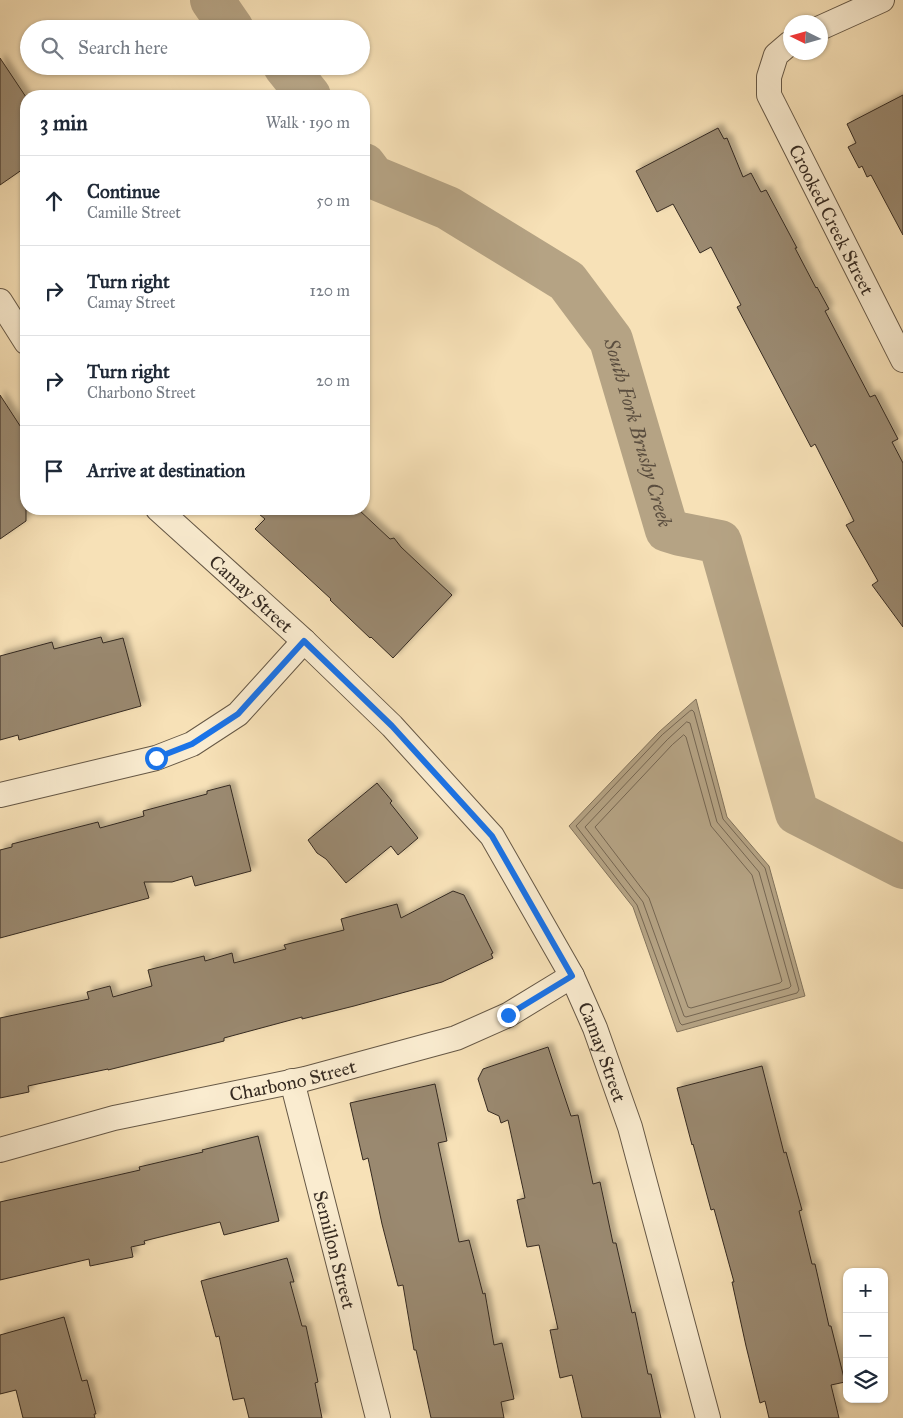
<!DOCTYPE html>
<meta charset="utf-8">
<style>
body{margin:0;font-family:"IM FELL Great Primer",serif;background:#f6f6f7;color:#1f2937}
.controls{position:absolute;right:15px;bottom:15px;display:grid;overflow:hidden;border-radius:10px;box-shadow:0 1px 4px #0004}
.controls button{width:45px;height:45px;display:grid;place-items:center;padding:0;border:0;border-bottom:1px solid #e0e1e3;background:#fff;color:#1f2937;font:25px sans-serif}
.compass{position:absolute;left:783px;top:15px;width:45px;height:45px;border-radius:50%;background:#fff;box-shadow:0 1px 4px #0004;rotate:275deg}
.stop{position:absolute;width:15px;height:15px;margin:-11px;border:4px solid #1a73e8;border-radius:50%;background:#fff}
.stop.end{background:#1a73e8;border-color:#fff;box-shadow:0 1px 5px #0008}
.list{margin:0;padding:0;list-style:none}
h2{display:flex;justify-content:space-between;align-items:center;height:65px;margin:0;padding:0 20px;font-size:21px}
h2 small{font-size:16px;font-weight:400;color:#747a83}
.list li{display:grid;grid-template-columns:32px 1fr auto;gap:15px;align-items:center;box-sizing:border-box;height:90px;padding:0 20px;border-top:1px solid #e0e1e3}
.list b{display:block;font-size:19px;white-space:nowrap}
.list p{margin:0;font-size:16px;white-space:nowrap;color:#747a83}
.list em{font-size:16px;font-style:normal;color:#747a83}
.icon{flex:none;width:28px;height:28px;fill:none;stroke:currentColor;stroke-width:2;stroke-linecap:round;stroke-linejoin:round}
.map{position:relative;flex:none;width:903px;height:1418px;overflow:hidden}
.search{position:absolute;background:#fff;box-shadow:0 1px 4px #0004;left:20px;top:20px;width:350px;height:55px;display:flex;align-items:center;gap:12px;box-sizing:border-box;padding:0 18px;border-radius:28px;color:#747a83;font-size:19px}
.panel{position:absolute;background:#fff;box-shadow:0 1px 4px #0004;left:20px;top:90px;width:350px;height:425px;border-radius:20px}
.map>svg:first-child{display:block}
</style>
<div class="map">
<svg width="903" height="1418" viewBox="0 0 903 1418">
<defs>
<filter id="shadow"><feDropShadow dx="4.5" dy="-4.5" stdDeviation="2.5" flood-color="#0004"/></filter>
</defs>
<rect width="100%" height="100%" fill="#f7e1b7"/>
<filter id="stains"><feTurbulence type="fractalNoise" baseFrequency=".004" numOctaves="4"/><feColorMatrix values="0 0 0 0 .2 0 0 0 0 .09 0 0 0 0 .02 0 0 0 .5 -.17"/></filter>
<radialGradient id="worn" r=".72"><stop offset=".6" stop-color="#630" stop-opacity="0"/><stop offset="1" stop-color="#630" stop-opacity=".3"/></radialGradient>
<!-- water -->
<path fill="#b5a384" stroke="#82735c" d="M 696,699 L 727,817 L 769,866 L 805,996 L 677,1032 L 633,907 L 569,826 L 659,732 Z"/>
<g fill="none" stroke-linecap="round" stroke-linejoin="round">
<!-- shore -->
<path stroke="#756652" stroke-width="1" d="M 690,711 L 692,710 L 694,712 L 723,819 L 765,868 L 799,990 L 797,993 L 682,1025 L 680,1023 L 637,905 L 576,826 L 662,735 Z
M 687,722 L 690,723 L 717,822 L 759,872 L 791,986 L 789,988 L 686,1017 L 684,1016 L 643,902 L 585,827 L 667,740 Z
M 684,735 L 686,737 L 711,826 L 752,875 L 782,981 L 780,983 L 691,1008 L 688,1007 L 649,898 L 595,827 L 672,745 Z"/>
<!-- river -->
<g stroke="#b5a384" stroke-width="44">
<path d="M 212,0 L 232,29"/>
<path d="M 285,66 L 309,96"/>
<path id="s1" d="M 364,165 L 373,177 L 448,208 L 567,281 L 611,340 L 667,530 L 680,534 L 720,542 L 797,813 L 903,867"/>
</g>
</g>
<!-- building -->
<path fill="#9a896f" stroke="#352a21" filter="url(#shadow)" d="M 0,58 L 26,97 L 26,167 L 0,185 Z
M 903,95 L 903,235 L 871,175 L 867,177 L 862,166 L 859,168 L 848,147 L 856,143 L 847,124 Z
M 718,128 L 724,139 L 727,138 L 743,177 L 751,173 L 761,192 L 766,190 L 797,248 L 795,248 L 816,288 L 817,287 L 829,309 L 825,311 L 870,397 L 875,395 L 898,439 L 892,442 L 903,463 L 903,627 L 872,585 L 878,581 L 846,525 L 854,521 L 815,444 L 811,447 L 737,307 L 741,305 L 711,247 L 700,253 L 673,204 L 657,212 L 636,171 Z
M 0,395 L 26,435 L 26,521 L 0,539 Z
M 253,509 L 358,509 L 390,539 L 394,538 L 401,547 L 452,595 L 393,658 L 371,637 L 370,638 L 330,600 L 331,599 L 255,529 L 265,519 Z
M 101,637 L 103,643 L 123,638 L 141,706 L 19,740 L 18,735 L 0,740 L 0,656 L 52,642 L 54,649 Z
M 377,783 L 392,801 L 390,803 L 418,838 L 398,855 L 391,846 L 346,883 L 326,859 L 317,853 L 308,840 Z
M 230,785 L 251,871 L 195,886 L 192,876 L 172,882 L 144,882 L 149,898 L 0,938 L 0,850 L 12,847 L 12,844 L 98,822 L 100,828 L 144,816 L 143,811 L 207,794 L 207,791 Z
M 453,891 L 464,895 L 493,953 L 491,954 L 493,958 L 442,982 L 354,1006 L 302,1019 L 302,1017 L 224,1038 L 224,1041 L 108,1070 L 108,1069 L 28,1086 L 29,1092 L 0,1098 L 0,1018 L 89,999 L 87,992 L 110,986 L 113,997 L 152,986 L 148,970 L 204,956 L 205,961 L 232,953 L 234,963 L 286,949 L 284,945 L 344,930 L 341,919 L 397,904 L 401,918 Z
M 548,1047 L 571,1116 L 578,1115 L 593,1184 L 600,1182 L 613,1243 L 616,1243 L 632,1313 L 635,1312 L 648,1374 L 651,1374 L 661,1418 L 582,1418 L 572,1375 L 560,1378 L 550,1330 L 558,1329 L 539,1245 L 527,1247 L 517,1200 L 525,1198 L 508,1120 L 501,1123 L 499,1116 L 488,1111 L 478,1079 L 483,1069 Z
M 762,1066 L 784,1153 L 786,1152 L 802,1210 L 799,1211 L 812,1264 L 815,1264 L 829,1326 L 831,1326 L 845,1382 L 831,1385 L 839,1418 L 769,1418 L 765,1401 L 760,1403 L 746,1346 L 732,1282 L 734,1282 L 714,1209 L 711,1210 L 693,1144 L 692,1145 L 677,1088 Z
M 435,1084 L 447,1141 L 438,1143 L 459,1242 L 469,1240 L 483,1294 L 485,1293 L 494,1345 L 502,1343 L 514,1399 L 501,1402 L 504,1418 L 431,1418 L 416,1350 L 414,1350 L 403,1285 L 398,1286 L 382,1224 L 368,1158 L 363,1160 L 350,1103 Z
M 258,1136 L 279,1221 L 224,1235 L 220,1222 L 144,1241 L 145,1244 L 131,1247 L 133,1257 L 90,1266 L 89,1259 L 0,1280 L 0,1202 L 140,1170 L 139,1167 L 203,1152 L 202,1150 Z
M 287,1258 L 294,1282 L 290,1282 L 302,1326 L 306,1326 L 318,1382 L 315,1383 L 322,1418 L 249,1418 L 244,1398 L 233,1400 L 219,1336 L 216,1337 L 201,1281 Z
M 64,1317 L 82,1381 L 87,1380 L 96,1414 L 94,1414 L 95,1418 L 23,1418 L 16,1390 L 0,1394 L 0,1335 Z"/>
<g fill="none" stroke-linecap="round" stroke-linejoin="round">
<defs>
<g id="minor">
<path d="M 820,28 L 882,0"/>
<path id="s2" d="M 790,43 L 776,55 L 769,77 L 769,95 L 903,360"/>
<path d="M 0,301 L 26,342"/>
<path id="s3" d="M 158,509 L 304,641 L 392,726 L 492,836 L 572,976 L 595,1028 L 630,1127 L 708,1418"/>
<path d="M 0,795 L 156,758 L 192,744 L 238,714 L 304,641"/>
<path id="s4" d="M 292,1081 L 378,1418"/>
<path id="s5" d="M 0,1150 L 114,1118 L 305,1079 L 456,1038 L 508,1015 L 572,976"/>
</g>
</defs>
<!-- minor casing -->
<use href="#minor" stroke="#665846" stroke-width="26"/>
<!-- minor -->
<use href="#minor" stroke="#faecd0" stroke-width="24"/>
</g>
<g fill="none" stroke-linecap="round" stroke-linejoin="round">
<!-- route -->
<path stroke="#1a73e8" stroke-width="6" d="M 156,758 L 192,744 L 238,714 L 304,641 L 392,726 L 492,836 L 572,976 L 508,1015"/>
</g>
<g text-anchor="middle" stroke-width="4.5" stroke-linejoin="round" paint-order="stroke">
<!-- street labels -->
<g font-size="19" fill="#352a21" stroke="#faecd0">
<text dy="7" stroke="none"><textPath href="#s2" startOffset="199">Crooked Creek Street</textPath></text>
<text dy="7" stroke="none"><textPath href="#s3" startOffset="126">Camay Street</textPath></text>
<text dy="7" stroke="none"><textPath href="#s3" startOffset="711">Camay Street</textPath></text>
<text dy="7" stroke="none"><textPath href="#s5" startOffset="301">Charbono Street</textPath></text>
<text dy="7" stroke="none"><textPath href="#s4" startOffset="174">Semillon Street</textPath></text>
</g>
<!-- water labels -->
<g font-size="20" font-style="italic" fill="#5b4e3f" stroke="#faecd0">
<text dy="7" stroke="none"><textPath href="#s1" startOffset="406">South Fork Brushy Creek</textPath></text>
</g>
</g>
<rect width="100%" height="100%" filter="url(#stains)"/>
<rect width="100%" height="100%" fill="url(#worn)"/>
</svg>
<div class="controls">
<button>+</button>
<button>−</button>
<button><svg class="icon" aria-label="layers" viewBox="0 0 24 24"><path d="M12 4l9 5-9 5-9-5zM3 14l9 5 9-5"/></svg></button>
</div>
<svg class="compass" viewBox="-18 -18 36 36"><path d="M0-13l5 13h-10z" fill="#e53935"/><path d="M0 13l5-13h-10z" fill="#747a83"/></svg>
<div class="stop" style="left:156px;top:758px"></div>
<div class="stop end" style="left:508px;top:1015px"></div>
<div class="search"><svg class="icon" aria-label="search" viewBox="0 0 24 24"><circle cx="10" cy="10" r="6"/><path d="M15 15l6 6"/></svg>Search here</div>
<section class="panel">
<h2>3 min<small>Walk · 190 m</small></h2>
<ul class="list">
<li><svg class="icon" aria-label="ahead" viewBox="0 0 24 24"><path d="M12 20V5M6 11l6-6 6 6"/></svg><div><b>Continue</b><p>Camille Street</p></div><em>50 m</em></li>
<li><svg class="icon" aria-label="right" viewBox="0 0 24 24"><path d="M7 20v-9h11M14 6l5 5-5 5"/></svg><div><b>Turn right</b><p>Camay Street</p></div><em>120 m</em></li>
<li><svg class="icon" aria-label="right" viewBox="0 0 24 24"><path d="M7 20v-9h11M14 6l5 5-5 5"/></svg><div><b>Turn right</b><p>Charbono Street</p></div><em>20 m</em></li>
<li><svg class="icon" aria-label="arrive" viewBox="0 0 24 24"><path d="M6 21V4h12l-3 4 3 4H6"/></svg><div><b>Arrive at destination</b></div></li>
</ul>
</section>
</div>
